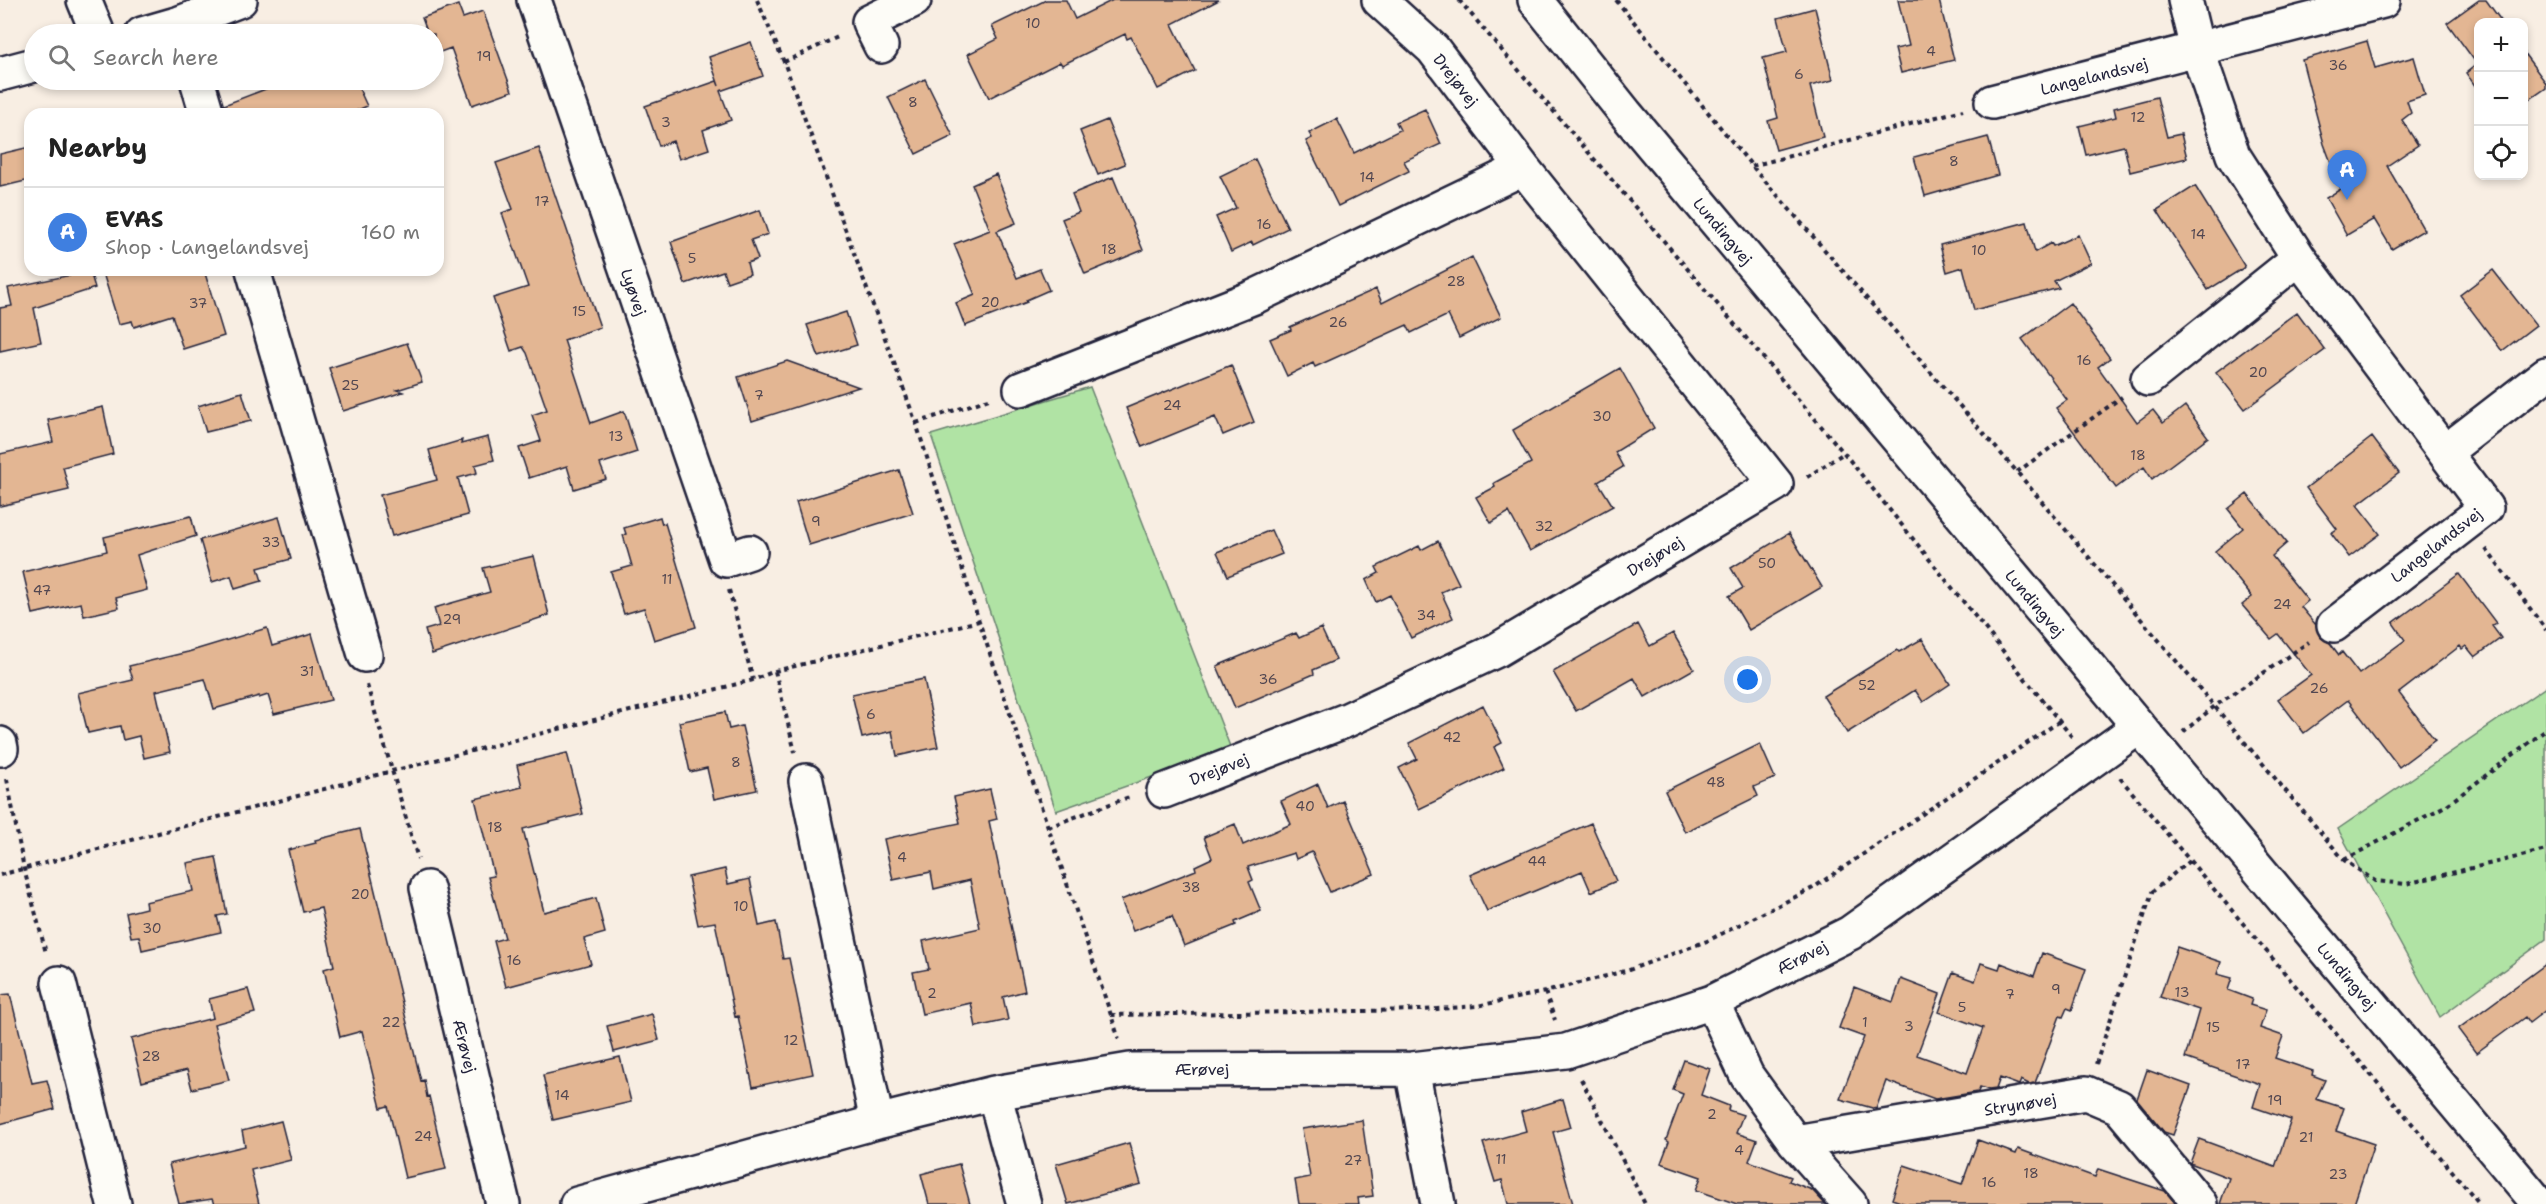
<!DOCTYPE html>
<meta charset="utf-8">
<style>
body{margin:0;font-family:"Shantell Sans",sans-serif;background:#f2f2f2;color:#222}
.controls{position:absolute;right:18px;top:18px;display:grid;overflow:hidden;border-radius:12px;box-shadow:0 3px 9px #0003}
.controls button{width:54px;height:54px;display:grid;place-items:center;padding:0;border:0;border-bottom:2px solid #e0e0e0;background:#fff;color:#222;font:30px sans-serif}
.you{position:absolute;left:1748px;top:680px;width:21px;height:21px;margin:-15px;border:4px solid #fff;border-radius:50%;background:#1a73e8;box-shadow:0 0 0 9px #1a73e833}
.badge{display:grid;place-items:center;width:39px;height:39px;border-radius:50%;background:#d93025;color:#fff;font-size:20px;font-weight:700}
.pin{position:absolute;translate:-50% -50px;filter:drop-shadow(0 2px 3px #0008)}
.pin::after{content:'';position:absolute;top:32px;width:21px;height:18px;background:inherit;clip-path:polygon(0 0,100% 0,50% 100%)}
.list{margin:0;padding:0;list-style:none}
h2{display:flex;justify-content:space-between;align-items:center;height:78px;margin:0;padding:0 24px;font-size:26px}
h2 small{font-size:20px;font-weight:400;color:#767676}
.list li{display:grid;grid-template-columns:39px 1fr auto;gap:18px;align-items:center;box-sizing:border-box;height:90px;padding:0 24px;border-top:2px solid #e0e0e0}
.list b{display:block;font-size:22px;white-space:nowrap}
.list p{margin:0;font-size:20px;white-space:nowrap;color:#767676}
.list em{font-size:20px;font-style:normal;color:#767676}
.icon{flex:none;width:33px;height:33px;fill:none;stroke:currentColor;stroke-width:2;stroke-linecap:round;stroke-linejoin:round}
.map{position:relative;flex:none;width:2546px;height:1204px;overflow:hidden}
.search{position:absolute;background:#fff;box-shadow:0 3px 9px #0003;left:24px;top:24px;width:420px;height:66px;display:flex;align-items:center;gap:15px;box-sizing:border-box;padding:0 21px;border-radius:33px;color:#767676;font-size:22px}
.panel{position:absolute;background:#fff;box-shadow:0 3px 9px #0003;left:24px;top:108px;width:420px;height:168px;border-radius:18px}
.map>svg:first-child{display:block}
</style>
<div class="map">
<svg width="2546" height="1204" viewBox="0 0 2546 1204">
<rect width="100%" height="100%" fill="#f8eee3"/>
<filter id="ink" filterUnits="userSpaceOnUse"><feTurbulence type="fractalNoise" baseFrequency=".0167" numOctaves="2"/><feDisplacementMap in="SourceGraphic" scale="12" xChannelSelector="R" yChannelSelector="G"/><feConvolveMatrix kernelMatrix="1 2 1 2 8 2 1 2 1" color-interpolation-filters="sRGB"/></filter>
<g filter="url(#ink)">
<!-- green -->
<path fill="#b0e3a4" stroke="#698270" stroke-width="1.5" d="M 1090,387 L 1231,749 L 1056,811 L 931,435 Z
M 2546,687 L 2546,939 L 2440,1017 L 2338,829 Z"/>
<!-- building -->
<path fill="#e3b693" stroke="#22223b" stroke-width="1.5" d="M 1046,0 L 1066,0 L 1075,19 L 1113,0 L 1219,0 L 1172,24 L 1195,71 L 1158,89 L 1131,37 L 1127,39 L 1125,34 L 1062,65 L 1060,62 L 989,98 L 968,54 L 998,39 L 992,26 Z
M 1898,0 L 1939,0 L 1954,60 L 1901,73 L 1895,49 L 1909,46 Z
M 2479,0 L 2486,0 L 2502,22 L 2478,22 L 2478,90 L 2466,73 L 2477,64 L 2447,23 Z
M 458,5 L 463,18 L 483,11 L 512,91 L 472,105 L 451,48 L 435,54 L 434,34 L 428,34 L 422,18 Z
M 1815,8 L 1833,80 L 1810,86 L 1823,137 L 1776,150 L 1768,121 L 1778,118 L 1763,58 L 1787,52 L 1778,18 Z
M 2367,41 L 2375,68 L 2414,57 L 2425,95 L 2407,101 L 2411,113 L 2402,120 L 2418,145 L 2387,166 L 2424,230 L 2392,249 L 2374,219 L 2347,235 L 2326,198 L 2341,189 L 2324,144 L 2302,60 Z
M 751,42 L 763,76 L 720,91 L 731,120 L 703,130 L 709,149 L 679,159 L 673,141 L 659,146 L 645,106 L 717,81 L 719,86 L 709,57 Z
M 2523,52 L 2546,83 L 2546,88 L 2523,104 Z
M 925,79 L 953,136 L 916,154 L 888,97 Z
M 289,80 L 355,80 L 367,106 L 349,114 L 225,114 L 224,105 Z
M 2157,97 L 2167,137 L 2181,134 L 2187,158 L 2130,172 L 2124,146 L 2086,155 L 2079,126 L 2116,117 L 2114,108 Z
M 1425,109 L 1441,144 L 1404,161 L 1409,171 L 1338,206 L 1306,141 L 1312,138 L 1309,133 L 1337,119 L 1354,153 L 1400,130 L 1396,122 Z
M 1107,120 L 1125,164 L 1098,175 L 1080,131 Z
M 1988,137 L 1998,175 L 1925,196 L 1914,157 Z
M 30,147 L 30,180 L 0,187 L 0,154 Z
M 539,148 L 600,327 L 564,340 L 591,423 L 624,411 L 637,452 L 600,464 L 606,479 L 574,489 L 567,466 L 529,478 L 519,448 L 541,441 L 532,415 L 547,410 L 527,353 L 523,347 L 511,351 L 493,298 L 528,287 L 502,213 L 513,209 L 496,163 Z
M 1255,159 L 1288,228 L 1253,245 L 1252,242 L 1231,252 L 1216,217 L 1236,208 L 1220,176 Z
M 996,174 L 1016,223 L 997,231 L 1017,278 L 1040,269 L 1049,290 L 1026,300 L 1027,302 L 965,326 L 956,303 L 975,295 L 954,244 L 990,230 L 972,185 Z
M 1113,177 L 1143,250 L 1085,274 L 1062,219 L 1079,212 L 1072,194 Z
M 2195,186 L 2245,267 L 2208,290 L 2157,210 Z
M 760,210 L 768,234 L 751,240 L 758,259 L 747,263 L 750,274 L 727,282 L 723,271 L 685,284 L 671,242 Z
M 2027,222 L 2035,252 L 2051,243 L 2053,246 L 2078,235 L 2091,263 L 2054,281 L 2059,288 L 1974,310 L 1963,267 L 1947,272 L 1940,245 Z
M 1472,257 L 1501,317 L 1459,338 L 1448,315 L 1411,333 L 1407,325 L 1315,367 L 1313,363 L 1287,376 L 1270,339 L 1291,330 L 1290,327 L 1376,289 L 1382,303 Z
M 102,270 L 204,270 L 224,336 L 183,349 L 172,315 L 134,327 L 132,321 L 119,324 Z
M 2493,270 L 2536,325 L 2502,351 L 2460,295 Z
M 90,271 L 95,288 L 34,308 L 41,342 L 0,351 L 0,308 L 12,306 L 8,288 Z
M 2070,303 L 2110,358 L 2098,367 L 2137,422 L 2153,410 L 2163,423 L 2185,406 L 2208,437 L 2152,479 L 2144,467 L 2116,488 L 2056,408 L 2067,400 L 2022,339 Z
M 846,312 L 857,345 L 819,357 L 807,325 Z
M 2297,312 L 2325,350 L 2245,409 L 2216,372 Z
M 407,343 L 422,382 L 397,390 L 403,392 L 343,411 L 329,368 Z
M 787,361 L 859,387 L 752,421 L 738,377 Z
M 1231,365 L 1254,422 L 1223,435 L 1215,417 L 1142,447 L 1126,408 Z
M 1620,368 L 1654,428 L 1615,452 L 1623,467 L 1598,482 L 1613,506 L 1530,551 L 1509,512 L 1491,523 L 1476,497 L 1495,487 L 1494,483 L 1531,463 L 1513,430 Z
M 242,392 L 251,421 L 206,432 L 198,406 Z
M 103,407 L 113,454 L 63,467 L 69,490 L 0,506 L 0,454 L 53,442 L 48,420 Z
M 488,437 L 494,460 L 475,465 L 477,473 L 458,478 L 468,515 L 392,536 L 380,495 L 437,480 L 429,450 L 462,440 L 461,444 Z
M 2372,437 L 2399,473 L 2357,505 L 2380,534 L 2349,557 L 2331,533 L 2337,529 L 2306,488 Z
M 899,470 L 913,513 L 809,545 L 796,502 Z
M 2247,494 L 2287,543 L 2272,556 L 2308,601 L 2301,607 L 2316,625 L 2320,637 L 2330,643 L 2339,655 L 2342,652 L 2359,674 L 2405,640 L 2393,623 L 2459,574 L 2496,623 L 2492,626 L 2501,638 L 2475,657 L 2466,646 L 2462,649 L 2460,646 L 2399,693 L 2435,740 L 2399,767 L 2348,700 L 2304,733 L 2278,699 L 2311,675 L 2278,634 L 2271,639 L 2242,605 L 2252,597 L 2215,551 L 2243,528 L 2228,509 Z
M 191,516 L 196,536 L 137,555 L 147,590 L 116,598 L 119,608 L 84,616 L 81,603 L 33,614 L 23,572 L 107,551 L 104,537 Z
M 279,517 L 291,559 L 258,568 L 262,581 L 235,589 L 231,576 L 212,582 L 200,540 Z
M 660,517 L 662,524 L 665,523 L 696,627 L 654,640 L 644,608 L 624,614 L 611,572 L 632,566 L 623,535 L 626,534 L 624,528 Z
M 1271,530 L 1282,554 L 1228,576 L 1217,552 Z
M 1789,533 L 1822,587 L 1749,630 L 1729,596 L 1743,588 L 1731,568 Z
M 1438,541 L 1459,584 L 1441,592 L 1453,618 L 1411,638 L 1390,595 L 1376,602 L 1366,580 L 1379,573 L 1376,567 L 1419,546 L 1421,550 Z
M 534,556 L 549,615 L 432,654 L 425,630 L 439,626 L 434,608 L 490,592 L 483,568 Z
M 1638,624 L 1650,646 L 1673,633 L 1694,669 L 1645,697 L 1634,678 L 1576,711 L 1553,672 Z
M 267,628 L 272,646 L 312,634 L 331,700 L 274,714 L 268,695 L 259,698 L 259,696 L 214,709 L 205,679 L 156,691 L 170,752 L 144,758 L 139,736 L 123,740 L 120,726 L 88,733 L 78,693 L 133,680 L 129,666 L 188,652 Z
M 1321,628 L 1336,660 L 1313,670 L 1314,674 L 1235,708 L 1217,666 L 1296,633 L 1299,638 Z
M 1922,639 L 1950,684 L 1923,702 L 1915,690 L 1847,733 L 1823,696 L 1897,650 L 1899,652 Z
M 924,679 L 938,747 L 897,756 L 892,731 L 862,738 L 852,694 Z
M 1483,705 L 1502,743 L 1494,747 L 1504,768 L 1419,809 L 1399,768 L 1417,759 L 1409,743 Z
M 725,712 L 729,729 L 742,726 L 757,790 L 714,799 L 707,768 L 690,772 L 679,722 Z
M 1760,744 L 1775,778 L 1754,787 L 1758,796 L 1685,832 L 1665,791 Z
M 567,753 L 583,814 L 523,829 L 544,912 L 596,898 L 605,933 L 584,939 L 591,964 L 506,987 L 494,941 L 505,938 L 488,877 L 494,876 L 475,799 L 522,787 L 517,765 Z
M 1318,784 L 1328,808 L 1343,801 L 1374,874 L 1330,892 L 1312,852 L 1296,859 L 1294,853 L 1248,867 L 1253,880 L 1249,882 L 1261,911 L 1235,922 L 1236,925 L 1184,946 L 1172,916 L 1133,931 L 1121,900 L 1196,870 L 1195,866 L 1212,858 L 1204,837 L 1235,824 L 1243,845 L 1291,824 L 1281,801 Z
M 990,789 L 997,819 L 989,821 L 1025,991 L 1003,997 L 1008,1020 L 976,1027 L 971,1003 L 922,1014 L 913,972 L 929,969 L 923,941 L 980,928 L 970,880 L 934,889 L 931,872 L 893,880 L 884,839 L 960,823 L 954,797 Z
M 1591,823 L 1616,881 L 1591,892 L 1582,871 L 1487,911 L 1470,875 Z
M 360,829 L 421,1081 L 424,1080 L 427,1097 L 429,1096 L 446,1169 L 405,1178 L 388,1106 L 381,1108 L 362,1031 L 340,1037 L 324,969 L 334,966 L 321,908 L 303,912 L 288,850 L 316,843 L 315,840 Z
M 216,857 L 227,914 L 217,916 L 221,932 L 142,950 L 139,936 L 131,937 L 126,913 L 146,908 L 145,902 L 193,891 L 187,863 Z
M 725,869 L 728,884 L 750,879 L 759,926 L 776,922 L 783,959 L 789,958 L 813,1074 L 753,1087 L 738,1016 L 735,1017 L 715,922 L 698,925 L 688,877 Z
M 2177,947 L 2221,962 L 2217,974 L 2232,978 L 2228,990 L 2252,999 L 2250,1005 L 2266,1010 L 2260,1028 L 2283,1036 L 2275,1058 L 2313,1071 L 2312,1075 L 2325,1080 L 2316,1099 L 2344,1108 L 2336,1131 L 2374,1144 L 2354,1204 L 2220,1204 L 2229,1178 L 2190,1163 L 2199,1139 L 2275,1167 L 2291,1120 L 2253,1107 L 2260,1084 L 2185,1058 L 2199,1010 L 2160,997 Z
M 2042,953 L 2086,969 L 2072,1010 L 2067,1008 L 2063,1017 L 2060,1016 L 2035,1083 L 2029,1084 L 2021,1080 L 2019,1085 L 2000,1078 L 1996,1089 L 1989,1090 L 1980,1087 L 1978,1092 L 1935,1099 L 1886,1081 L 1876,1109 L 1840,1099 L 1864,1037 L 1839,1028 L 1854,987 L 1893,1002 L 1901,979 L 1940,994 L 1917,1055 L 1967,1073 L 1983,1028 L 1939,1012 L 1953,973 L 1975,981 L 1981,963 L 1999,969 L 2001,963 L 2034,976 Z
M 2546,964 L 2546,1010 L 2529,1023 L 2525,1017 L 2476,1053 L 2458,1029 Z
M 248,989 L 255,1013 L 214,1024 L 229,1080 L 192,1089 L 187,1070 L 142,1082 L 131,1039 L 213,1018 L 209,999 Z
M 10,994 L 32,1083 L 47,1080 L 55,1109 L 0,1124 L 0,995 Z
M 652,1014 L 659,1040 L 614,1052 L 607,1026 Z
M 620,1057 L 631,1102 L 553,1120 L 543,1075 Z
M 1684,1060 L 1710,1069 L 1701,1095 L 1729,1106 L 1728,1110 L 1743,1115 L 1736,1133 L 1757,1140 L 1749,1161 L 1791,1177 L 1789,1181 L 1812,1190 L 1825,1204 L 1737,1204 L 1696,1190 L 1701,1177 L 1661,1163 L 1669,1142 L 1666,1140 L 1683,1094 L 1673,1090 Z
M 2147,1070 L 2191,1086 L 2173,1135 L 2164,1132 L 2137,1099 Z
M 1563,1099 L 1571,1127 L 1553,1132 L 1573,1204 L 1508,1204 L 1502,1180 L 1495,1182 L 1483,1143 L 1526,1131 L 1521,1112 Z
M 1362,1120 L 1373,1196 L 1358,1198 L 1359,1204 L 1299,1204 L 1295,1180 L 1310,1177 L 1302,1129 Z
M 281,1121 L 291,1160 L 251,1170 L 259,1204 L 214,1204 L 212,1199 L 179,1204 L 169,1164 L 245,1146 L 242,1131 Z
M 1978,1140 L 2016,1154 L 2018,1149 L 2095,1177 L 2098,1169 L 2165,1191 L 2176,1204 L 1906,1204 L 1892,1199 L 1904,1165 L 1962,1184 Z
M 1129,1143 L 1141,1184 L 1068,1204 L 1056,1164 Z
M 959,1164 L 970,1204 L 929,1204 L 921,1174 Z"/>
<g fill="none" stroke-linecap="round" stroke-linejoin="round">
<defs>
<path id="street" d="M 84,0 L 98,34
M 534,0 L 726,560 L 750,552
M 2185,0 L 2197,49 L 2233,155 L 2299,258 L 2486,508 L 2334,625
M 142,34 L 180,23 L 240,0
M 881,46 L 869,22 L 914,0
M 0,74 L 34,65
M 197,80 L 207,114
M 1992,102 L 2383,1
M 253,270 L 365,655
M 2148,379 L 2299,258
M 1021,389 L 1254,297 L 1523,168
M 2445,452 L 2546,374
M 0,744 L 1,749
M 806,781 L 877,1122
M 1164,791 L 1347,720 L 1497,650 L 1776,484 L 1523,168 L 1433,49 L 1379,0
M 427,888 L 503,1204
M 59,983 L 114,1204
M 1712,1002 L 1747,1076 L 1795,1142 L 1850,1204
M 1412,1069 L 1438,1204
M 994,1093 L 1024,1204
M 1795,1142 L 2086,1093 L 2119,1107 L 2200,1204
M 577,1204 L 877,1122 L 994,1093 L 1130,1070 L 1412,1069 L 1566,1051 L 1712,1002 L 1850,933 L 2139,727"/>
<path id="secondary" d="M 1535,0 L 1626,114 L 2539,1204"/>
</defs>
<!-- street casing -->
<use href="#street" stroke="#22223b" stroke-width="38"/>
<!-- secondary casing -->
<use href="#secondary" stroke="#22223b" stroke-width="38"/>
<!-- path -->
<path stroke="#22223b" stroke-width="4" stroke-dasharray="4.5 4.5" stroke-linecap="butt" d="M 757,0 L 784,62 L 916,423 L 979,621 L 1119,1039
M 1459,0 L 1844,453 L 2072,737
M 1616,0 L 1752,166 L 2017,472 L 2344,860 L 2375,881 L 2406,884 L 2546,850
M 784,62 L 840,36
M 1752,166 L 1963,110
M 916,423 L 992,398
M 2017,472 L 2122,397
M 1807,477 L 1844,453
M 2486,549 L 2546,630
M 729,590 L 753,680
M 775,671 L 795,752
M 367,685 L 418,859
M 2183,732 L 2215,706 L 2309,642
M 2120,778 L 2480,1204
M 7,779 L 24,869 L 46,953
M 1048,827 L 1132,796
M 2344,860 L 2447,805 L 2546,730
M 0,875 L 392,771 L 753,680 L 775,671 L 979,621
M 1545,992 L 1555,1020
M 1111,1015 L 1424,1010 L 1477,1006 L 1545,992 L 1629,970 L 1707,941 L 1813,888 L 2060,721
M 2096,1064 L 2152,892 L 2189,861
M 1581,1079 L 1645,1204"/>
<!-- street -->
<use href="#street" stroke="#fdfcf7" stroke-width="33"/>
<!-- secondary -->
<use href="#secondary" stroke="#fdfcf7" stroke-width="33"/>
</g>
</g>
<g text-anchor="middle" stroke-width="4.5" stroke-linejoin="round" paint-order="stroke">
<!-- number labels -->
<g font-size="14" fill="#524751">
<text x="1033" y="28">10</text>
<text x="1931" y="56">4</text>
<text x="484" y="61">19</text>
<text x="2338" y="70">36</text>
<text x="1799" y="79">6</text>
<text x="913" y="107">8</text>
<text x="2138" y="122">12</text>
<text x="666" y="127">3</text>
<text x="1954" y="166">8</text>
<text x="1367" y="182">14</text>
<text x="542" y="206">17</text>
<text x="1264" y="229">16</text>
<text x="2198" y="239">14</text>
<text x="1109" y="254">18</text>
<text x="1979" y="255">10</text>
<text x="692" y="263">5</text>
<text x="1456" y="286">28</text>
<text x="990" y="307">20</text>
<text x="198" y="308">37</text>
<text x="579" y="316">15</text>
<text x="1338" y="327">26</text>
<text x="2084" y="365">16</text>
<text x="2258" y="377">20</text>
<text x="350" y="390">25</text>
<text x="759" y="400">7</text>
<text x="1172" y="410">24</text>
<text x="1602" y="421">30</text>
<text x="616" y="441">13</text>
<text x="2138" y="460">18</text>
<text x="816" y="526">9</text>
<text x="1544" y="531">32</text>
<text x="271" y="547">33</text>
<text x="1767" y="568">50</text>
<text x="667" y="584">11</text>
<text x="42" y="595">47</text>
<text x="2282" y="609">24</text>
<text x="1426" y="620">34</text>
<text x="452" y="624">29</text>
<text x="307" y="676">31</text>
<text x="1268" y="684">36</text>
<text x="1867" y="690">52</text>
<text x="2319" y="693">26</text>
<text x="871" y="719">6</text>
<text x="1452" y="742">42</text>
<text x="736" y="767">8</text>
<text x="1716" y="787">48</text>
<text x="1305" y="811">40</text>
<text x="495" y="832">18</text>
<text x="902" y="862">4</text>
<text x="1537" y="866">44</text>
<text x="1191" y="892">38</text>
<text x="360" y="899">20</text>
<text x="741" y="911">10</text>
<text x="152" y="933">30</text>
<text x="514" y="965">16</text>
<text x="2056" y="994">9</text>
<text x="2182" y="997">13</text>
<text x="932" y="998">2</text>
<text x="2010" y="999">7</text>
<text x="1962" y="1012">5</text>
<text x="391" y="1027">22</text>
<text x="1865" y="1027">1</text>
<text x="1909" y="1031">3</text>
<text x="2213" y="1032">15</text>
<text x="791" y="1045">12</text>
<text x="151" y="1061">28</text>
<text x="2243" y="1069">17</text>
<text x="562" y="1100">14</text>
<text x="2275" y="1105">19</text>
<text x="1712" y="1119">2</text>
<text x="423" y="1141">24</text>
<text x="2306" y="1142">21</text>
<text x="1739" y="1155">4</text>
<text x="1501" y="1164">11</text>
<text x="1353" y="1165">27</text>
<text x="2031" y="1178">18</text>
<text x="2338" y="1179">23</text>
<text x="1989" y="1187">16</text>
</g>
<!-- street labels -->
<g font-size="16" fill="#22223b" stroke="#fdfcf7">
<text transform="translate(2094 76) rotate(-14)" y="6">Langelandsvej</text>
<text transform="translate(1456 80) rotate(52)" y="6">Drejøvej</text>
<text transform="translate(1723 231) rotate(50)" y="6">Lundingvej</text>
<text transform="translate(634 292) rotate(71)" y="6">Lyøvej</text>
<text transform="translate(2436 545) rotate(-38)" y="6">Langelandsvej</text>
<text transform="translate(1655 556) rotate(-31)" y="6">Drejøvej</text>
<text transform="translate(2035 603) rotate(50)" y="6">Lundingvej</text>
<text transform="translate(1219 769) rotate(-21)" y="6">Drejøvej</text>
<text transform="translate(1802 957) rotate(-27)" y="6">Ærøvej</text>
<text transform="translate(2347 976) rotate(50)" y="6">Lundingvej</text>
<text transform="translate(465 1046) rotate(76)" y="6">Ærøvej</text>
<text x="1202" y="1075">Ærøvej</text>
<text transform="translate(2020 1104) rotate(-9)" y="6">Strynøvej</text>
</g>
</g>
</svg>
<div class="controls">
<button>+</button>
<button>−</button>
<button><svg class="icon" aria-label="locate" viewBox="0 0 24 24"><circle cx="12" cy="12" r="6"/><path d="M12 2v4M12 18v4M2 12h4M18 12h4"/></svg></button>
</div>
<div class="you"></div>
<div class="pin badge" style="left:2347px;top:200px;background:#3f7fe0">A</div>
<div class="search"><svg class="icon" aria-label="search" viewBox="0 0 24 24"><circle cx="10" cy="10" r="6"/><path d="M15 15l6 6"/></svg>Search here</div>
<section class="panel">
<h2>Nearby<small></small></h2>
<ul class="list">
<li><span class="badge" style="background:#3f7fe0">A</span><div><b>EVAS</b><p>Shop · Langelandsvej</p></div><em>160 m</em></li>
</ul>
</section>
</div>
